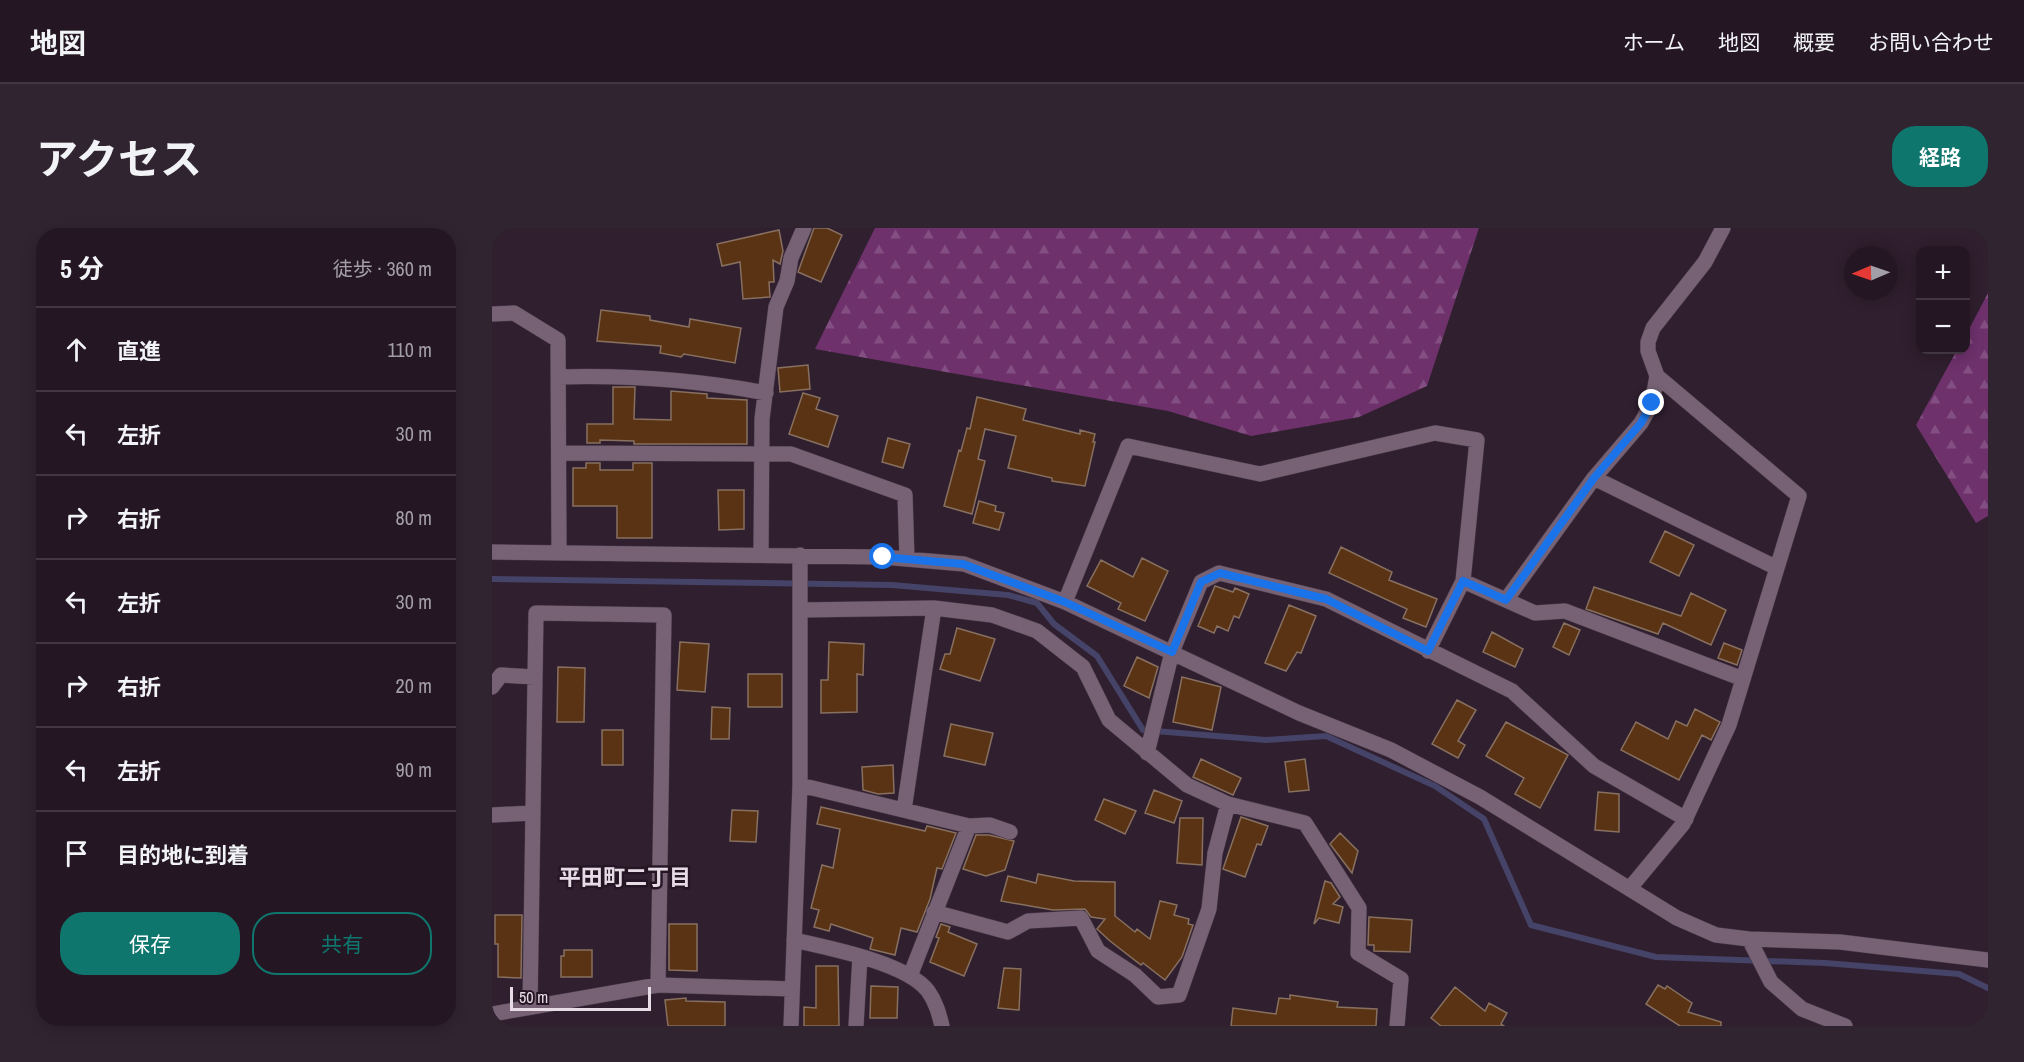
<!DOCTYPE html>
<html lang="ja">
<meta charset="utf-8">
<style>
body{margin:0;font-family:"Archivo Narrow","Noto Sans JP",sans-serif;background:#302430;color:#f1f3f6}
.controls{position:absolute;right:18px;top:18px;display:grid;overflow:hidden;border-radius:12px;box-shadow:0 3px 15px #0003}
.controls button{width:54px;height:54px;display:grid;place-items:center;padding:0;border:0;border-bottom:2px solid #413641;background:#241723;color:#f1f3f6;font:30px sans-serif}
.compass{position:absolute;left:1352px;top:18px;width:54px;height:54px;border-radius:50%;background:#241723;box-shadow:0 3px 15px #0003;rotate:268deg}
.scale{position:absolute;left:18px;bottom:15px;width:141px;box-sizing:border-box;padding-left:6px;border:3px solid #e7dce6;border-top:0;font-size:16px;line-height:21px;white-space:nowrap;color:#e7dce6;-webkit-text-stroke:4px #261625;paint-order:stroke}
.stop{position:absolute;width:18px;height:18px;margin:-14px;border:4px solid #1a73e8;border-radius:50%;background:#fff}
.stop.end{background:#1a73e8;border-color:#fff;box-shadow:0 2px 6px #0008}
.list{margin:0;padding:0;list-style:none}
h2{display:flex;justify-content:space-between;align-items:center;height:78px;margin:0;padding:0 24px;font-size:26px}
h2 small{font-size:20px;font-weight:400;color:#a39fa6}
.list li{display:grid;grid-template-columns:39px 1fr auto;gap:18px;align-items:center;box-sizing:border-box;height:84px;padding:0 24px;border-top:2px solid #413641}
.list b{display:block;font-size:22px;white-space:nowrap}
.list em{font-size:20px;font-style:normal;color:#a39fa6}
.actions{display:flex;gap:12px;padding:18px 24px}
.actions a{flex:1;padding:14px 0;border:2px solid #0f766e;border-radius:24px;text-align:center;font-size:21px;color:#0f766e}
.actions .main{background:#0f766e;color:#fff}
.icon{flex:none;width:33px;height:33px;fill:none;stroke:currentColor;stroke-width:2;stroke-linecap:round;stroke-linejoin:round}
.map{position:relative;flex:none;width:1496px;height:798px;overflow:hidden;border-radius:24px}
header{display:flex;align-items:center;gap:36px;box-sizing:border-box;height:84px;padding:0 30px;background:#241723;border-bottom:2px solid #413641}
header strong{font-size:28px}
nav{display:flex;gap:33px;margin-inline-start:auto;font-size:21px}
.intro{display:flex;align-items:center;justify-content:space-between;box-sizing:border-box;height:144px;padding:0 36px}
h1{margin:0;font-size:42px}
.button{padding:15px 27px;border-radius:24px;background:#0f766e;color:#fff;font-size:21px;font-weight:700}
main{display:flex;gap:36px;padding:0 36px}
aside{flex:1;background:#241723;border-radius:24px;box-shadow:0 3px 15px #0003}
.map>svg:first-child{display:block}
</style>
<header>
<strong>地図</strong>
<nav><a>ホーム</a><a>地図</a><a>概要</a><a>お問い合わせ</a></nav>
</header>
<div class="intro"><h1>アクセス</h1><a class="button">経路</a></div>
<main>
<aside>
<h2>5 分<small>徒歩 · 360 m</small></h2>
<ul class="list">
<li><svg class="icon" aria-label="ahead" viewBox="0 0 24 24"><path d="M12 20V5M6 11l6-6 6 6"/></svg><div><b>直進</b></div><em>110 m</em></li>
<li><svg class="icon" aria-label="left" viewBox="0 0 24 24"><path d="M17 20v-9H6M10 6l-5 5 5 5"/></svg><div><b>左折</b></div><em>30 m</em></li>
<li><svg class="icon" aria-label="right" viewBox="0 0 24 24"><path d="M7 20v-9h11M14 6l5 5-5 5"/></svg><div><b>右折</b></div><em>80 m</em></li>
<li><svg class="icon" aria-label="left" viewBox="0 0 24 24"><path d="M17 20v-9H6M10 6l-5 5 5 5"/></svg><div><b>左折</b></div><em>30 m</em></li>
<li><svg class="icon" aria-label="right" viewBox="0 0 24 24"><path d="M7 20v-9h11M14 6l5 5-5 5"/></svg><div><b>右折</b></div><em>20 m</em></li>
<li><svg class="icon" aria-label="left" viewBox="0 0 24 24"><path d="M17 20v-9H6M10 6l-5 5 5 5"/></svg><div><b>左折</b></div><em>90 m</em></li>
<li><svg class="icon" aria-label="arrive" viewBox="0 0 24 24"><path d="M6 21V4h12l-3 4 3 4H6"/></svg><div><b>目的地に到着</b></div></li>
</ul>
<div class="actions"><a class="main">保存</a><a>共有</a></div>
</aside>
<div class="map">
<svg width="1496" height="798" viewBox="0 0 1496 798">
<defs>
<pattern id="forest-firs" width="22" height="20" patternUnits="userSpaceOnUse" patternTransform="scale(1.5)"><rect width="22" height="20" fill="#6e316c"/><path d="M5 1l3.5 6h-7zM16 11l3.5 6h-7z" fill="#834e81"/></pattern>
</defs>
<rect width="100%" height="100%" fill="#301f2f"/>
<!-- forest -->
<path fill="url(#forest-firs)" d="M 383,0 L 987,0 L 935,158 L 867,189 L 759,208 L 676,183 L 323,121 Z
M 1496,65 L 1496,288 L 1484,295 L 1424,197 L 1465,122 L 1474,122 L 1474,107 Z"/>
<g fill="none" stroke-linecap="round" stroke-linejoin="round">
<!-- stream -->
<path stroke="#454367" stroke-width="6" d="M 0,351 L 400,357 L 516,367 L 545,375 L 562,396 L 605,428 L 651,502 L 774,512 L 834,508 L 943,558 L 992,591 L 1039,697 L 1164,729 L 1333,735 L 1467,746 L 1496,760"/>
</g>
<!-- building -->
<path fill="#5a3314" stroke="#877060" stroke-width="1.5" d="M 322,0 L 335,0 L 350,7 L 329,54 L 306,44 Z
M 287,2 L 291,23 L 288,36 L 281,32 L 282,54 L 277,54 L 278,69 L 251,71 L 248,34 L 230,38 L 225,16 Z
M 109,82 L 158,88 L 158,92 L 197,99 L 198,91 L 249,100 L 243,135 L 192,126 L 189,129 L 168,125 L 169,118 L 105,113 Z
M 316,137 L 318,161 L 288,164 L 286,140 Z
M 121,159 L 143,159 L 142,191 L 179,192 L 179,163 L 215,166 L 215,170 L 255,172 L 255,216 L 142,216 L 142,213 L 108,212 L 108,215 L 95,215 L 95,196 L 121,196 Z
M 311,165 L 328,170 L 324,181 L 346,188 L 336,219 L 297,206 Z
M 485,169 L 534,181 L 531,192 L 588,206 L 588,202 L 603,206 L 601,214 L 603,214 L 593,258 L 560,253 L 560,250 L 516,240 L 524,208 L 493,201 L 486,231 L 493,233 L 480,286 L 452,278 L 467,222 L 469,223 L 475,200 L 478,201 Z
M 396,210 L 418,216 L 411,240 L 390,234 Z
M 94,235 L 108,235 L 108,242 L 141,242 L 141,235 L 160,235 L 160,310 L 125,310 L 125,278 L 81,278 L 81,240 L 94,240 Z
M 226,262 L 252,262 L 252,301 L 227,302 Z
M 487,273 L 504,278 L 503,283 L 512,285 L 507,302 L 481,295 Z
M 1173,303 L 1202,317 L 1187,348 L 1158,334 Z
M 849,319 L 900,344 L 897,352 L 945,371 L 934,399 L 911,390 L 915,381 L 837,345 Z
M 650,330 L 676,343 L 653,393 L 626,381 L 629,375 L 595,358 L 609,332 L 641,349 Z
M 723,358 L 741,364 L 743,360 L 757,366 L 747,390 L 742,388 L 736,403 L 725,398 L 722,405 L 706,398 Z
M 1102,359 L 1189,388 L 1199,365 L 1234,382 L 1219,417 L 1171,395 L 1166,406 L 1094,381 Z
M 797,377 L 824,388 L 809,425 L 805,424 L 794,443 L 773,435 Z
M 1072,395 L 1088,402 L 1077,427 L 1061,419 Z
M 465,400 L 503,411 L 488,453 L 448,441 L 453,426 L 458,426 Z
M 1000,404 L 1031,421 L 1023,439 L 991,424 Z
M 188,414 L 217,416 L 213,464 L 185,462 Z
M 337,414 L 372,416 L 371,447 L 365,446 L 365,484 L 329,485 L 329,452 L 336,452 Z
M 1232,415 L 1250,422 L 1245,437 L 1226,430 Z
M 645,429 L 666,439 L 657,470 L 632,458 Z
M 66,439 L 93,440 L 92,494 L 65,494 Z
M 256,446 L 290,446 L 290,479 L 256,479 Z
M 690,449 L 729,459 L 720,502 L 681,494 Z
M 965,472 L 984,482 L 966,513 L 973,517 L 966,530 L 940,516 Z
M 220,479 L 238,480 L 237,511 L 219,511 Z
M 1203,481 L 1228,494 L 1219,512 L 1210,507 L 1187,552 L 1129,522 L 1144,494 L 1176,511 L 1184,493 L 1195,498 Z
M 1014,494 L 1076,527 L 1048,580 L 1023,566 L 1032,550 L 994,528 Z
M 459,496 L 501,505 L 493,537 L 452,528 Z
M 110,502 L 131,502 L 131,537 L 110,537 Z
M 709,531 L 749,550 L 741,567 L 701,549 Z
M 813,531 L 817,562 L 797,564 L 793,534 Z
M 401,537 L 402,565 L 386,566 L 371,562 L 370,539 Z
M 662,562 L 690,573 L 682,595 L 653,585 Z
M 1106,564 L 1127,566 L 1127,604 L 1103,602 Z
M 612,571 L 644,583 L 633,606 L 603,592 Z
M 329,579 L 433,603 L 435,598 L 464,605 L 450,641 L 445,640 L 438,671 L 425,704 L 409,700 L 403,727 L 378,721 L 381,710 L 339,696 L 337,703 L 322,699 L 327,682 L 319,680 L 330,637 L 341,640 L 348,601 L 325,596 Z
M 240,582 L 266,583 L 264,614 L 238,613 Z
M 749,589 L 776,598 L 769,617 L 765,616 L 753,649 L 731,641 Z
M 688,590 L 711,590 L 710,637 L 685,635 Z
M 848,605 L 866,623 L 860,645 L 838,616 Z
M 484,607 L 497,607 L 522,613 L 513,642 L 494,648 L 471,641 Z
M 546,646 L 582,653 L 623,654 L 623,688 L 643,704 L 645,701 L 658,711 L 668,673 L 685,677 L 682,687 L 697,691 L 696,696 L 701,697 L 690,729 L 673,752 L 651,735 L 649,737 L 618,713 L 605,701 L 613,691 L 599,689 L 593,681 L 561,682 L 509,673 L 516,648 L 544,655 Z
M 833,653 L 839,655 L 848,669 L 841,676 L 851,679 L 847,695 L 827,690 L 822,696 Z
M 3,687 L 30,687 L 29,750 L 6,749 L 6,716 L 3,716 Z
M 877,689 L 920,692 L 918,724 L 882,723 L 882,717 L 876,717 Z
M 177,696 L 205,696 L 205,743 L 177,742 Z
M 449,696 L 458,699 L 456,704 L 485,716 L 472,748 L 438,734 L 447,710 L 444,709 Z
M 72,722 L 100,722 L 100,749 L 69,749 L 69,728 L 72,728 Z
M 324,738 L 346,738 L 347,798 L 312,798 L 312,779 L 324,780 Z
M 512,740 L 529,741 L 527,782 L 506,780 Z
M 1166,757 L 1173,761 L 1175,758 L 1200,775 L 1196,784 L 1229,794 L 1229,798 L 1188,798 L 1154,776 Z
M 379,758 L 406,759 L 405,790 L 378,790 Z
M 963,759 L 993,783 L 997,775 L 1015,785 L 1009,796 L 1012,798 L 949,798 L 939,790 Z
M 798,767 L 846,774 L 845,779 L 885,781 L 884,798 L 739,798 L 741,780 L 784,786 L 787,770 L 798,771 Z
M 194,770 L 194,773 L 233,774 L 233,798 L 176,798 L 173,772 Z"/>
<g fill="none" stroke-linecap="round" stroke-linejoin="round">
<defs>
<path id="minor" d="M 0,86 L 22,85 L 66,112 L 67,324
M 66,149 C 137,147 205,152 274,165
M 67,225 L 299,226 L 413,267 L 415,331
M 1102,250 L 1285,340
M 0,324 L 391,329 L 472,336 L 573,374 L 807,485 L 899,522 L 988,569 L 1185,690 L 1224,707 L 1257,711 L 1348,714 L 1496,732
M 269,327 L 270,191 L 284,79 L 295,53 L 299,30 L 312,0
M 971,353 L 1043,385 L 1073,383 L 1251,451
M 1014,372 L 1102,250 L 1149,195 L 1160,175 L 1165,148 L 1156,123 L 1156,114 L 1161,100 L 1213,34 L 1231,0
M 573,374 L 636,218 L 768,246 L 943,205 L 985,212 L 971,353 L 936,423
M 309,382 L 442,380 L 500,387 L 545,403 L 591,439 L 617,492 L 695,557 L 736,576 L 723,625 L 717,681 L 687,767 L 666,769 L 643,747 L 606,723 L 589,690 L 536,693 L 516,704 L 442,684
M 0,459 L 9,447 L 43,449
M 655,525 L 680,424 L 709,354 L 727,345 L 834,371 L 1020,463 L 1102,538 L 1194,591
M 308,557 L 477,598 L 498,597 L 518,604
M 736,576 L 813,595 L 867,680 L 866,725 L 909,751 L 905,798
M 412,582 L 442,380
M 0,587 L 41,585
M 1138,660 L 1191,596 L 1237,497 L 1307,268 L 1165,148
M 1257,711 L 1279,754 L 1310,781 L 1353,798
M 302,712 C 337,720 415,735 436,763 C 444,774 447,786 450,798
M 418,748 L 477,598
M 38,779 L 44,385 L 172,387 L 166,757
M 0,786 L 166,757 L 300,761
M 299,798 L 308,557 L 308,327
M 364,798 L 368,728"/>
</defs>
<!-- minor casing -->
<use href="#minor" stroke="#4a3b49" stroke-width="16"/>
<!-- minor -->
<use href="#minor" stroke="#766274" stroke-width="15"/>
</g>
<g fill="none" stroke-linecap="round" stroke-linejoin="round">
<!-- route -->
<path stroke="#1a73e8" stroke-width="8" d="M 391,329 L 471,336 L 573,374 L 680,424 L 709,354 L 728,345 L 834,371 L 936,423 L 971,353 L 1014,372 L 1102,250 L 1149,195 L 1160,175"/>
</g>
<g text-anchor="middle" stroke-width="5" stroke-linejoin="round" paint-order="stroke">
<!-- neighbourhood labels -->
<g font-size="22" font-weight="bold" fill="#e7dce6" stroke="#261625">
<text x="133" y="657">平田町二丁目</text>
</g>
</g>
</svg>
<div class="controls">
<button>+</button>
<button>−</button>
</div>
<svg class="compass" viewBox="-18 -18 36 36"><path d="M0-13l5 13h-10z" fill="#e53935"/><path d="M0 13l5-13h-10z" fill="#a39fa6"/></svg>
<div class="scale">50 m</div>
<div class="stop" style="left:391px;top:329px"></div>
<div class="stop end" style="left:1160px;top:175px"></div>
</div>
</main>
